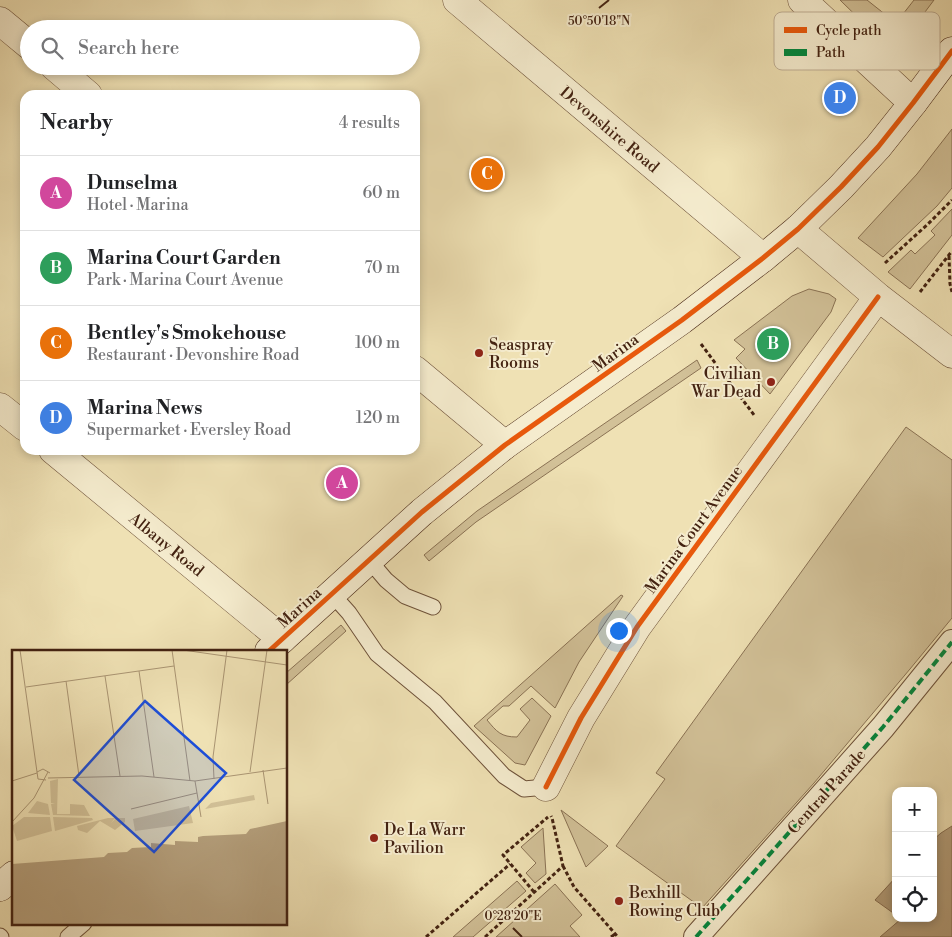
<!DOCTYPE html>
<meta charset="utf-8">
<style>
body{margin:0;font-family:"Libre Bodoni",serif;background:#f2f2f2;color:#202124}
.controls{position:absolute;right:15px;bottom:15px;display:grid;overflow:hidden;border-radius:10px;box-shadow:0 2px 8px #0003}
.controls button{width:45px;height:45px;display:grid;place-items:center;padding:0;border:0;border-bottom:1px solid #e0e0e0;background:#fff;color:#202124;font:25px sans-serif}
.you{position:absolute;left:618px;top:630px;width:18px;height:18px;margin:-12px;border:4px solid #fff;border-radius:50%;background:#1a73e8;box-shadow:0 0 0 8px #1a73e833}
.badge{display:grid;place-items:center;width:32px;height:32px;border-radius:50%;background:#8f2418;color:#fff;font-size:16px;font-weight:700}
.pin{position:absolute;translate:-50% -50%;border:2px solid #fff;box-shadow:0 1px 5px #0006}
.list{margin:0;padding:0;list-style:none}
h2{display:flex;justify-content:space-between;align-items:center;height:65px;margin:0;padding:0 20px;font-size:21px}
h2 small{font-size:16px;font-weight:400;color:#757577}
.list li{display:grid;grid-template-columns:32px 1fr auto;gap:15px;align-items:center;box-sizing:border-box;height:75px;padding:0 20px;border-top:1px solid #e0e0e0}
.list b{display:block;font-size:19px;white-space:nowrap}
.list p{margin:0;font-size:16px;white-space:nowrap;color:#757577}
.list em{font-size:16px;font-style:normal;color:#757577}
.icon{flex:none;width:28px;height:28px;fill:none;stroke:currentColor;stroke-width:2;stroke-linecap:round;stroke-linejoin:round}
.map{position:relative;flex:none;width:952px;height:937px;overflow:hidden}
.search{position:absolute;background:#fff;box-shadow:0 2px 8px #0003;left:20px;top:20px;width:400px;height:55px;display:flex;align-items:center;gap:12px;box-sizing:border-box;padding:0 18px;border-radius:28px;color:#757577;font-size:19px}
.panel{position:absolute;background:#fff;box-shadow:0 2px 8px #0003;left:20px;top:90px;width:400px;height:365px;border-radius:15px}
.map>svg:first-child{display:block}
</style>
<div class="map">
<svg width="952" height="937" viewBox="0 0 952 937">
<rect width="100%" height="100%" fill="#efe1b4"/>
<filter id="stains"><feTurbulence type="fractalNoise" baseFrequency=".004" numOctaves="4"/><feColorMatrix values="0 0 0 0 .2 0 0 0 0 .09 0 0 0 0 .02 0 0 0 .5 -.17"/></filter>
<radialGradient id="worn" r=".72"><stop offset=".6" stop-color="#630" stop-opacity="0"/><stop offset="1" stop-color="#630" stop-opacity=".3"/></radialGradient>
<!-- green -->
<path fill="#d2c198" stroke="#8a7254" d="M 840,0 L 867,0 L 896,23 L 914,0 L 934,0 L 910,32 L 881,40 Z
M 952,129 L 952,188 L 937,206 L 883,257 L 858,238 L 917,174 Z
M 952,209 L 952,235 L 910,289 L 888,272 L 911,250 L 915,254 L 935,235 L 931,231 Z
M 809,289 L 829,294 L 836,299 L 831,312 L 770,394 L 736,358 L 745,349 L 734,340 L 792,296 Z
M 697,360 L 701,368 L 476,522 L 429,561 L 424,555 L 477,511 Z
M 906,427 L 952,460 L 952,618 L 910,669 L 814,783 L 702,908 L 616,846 L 665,779 L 656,773 Z
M 621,595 L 623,596 L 579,662 L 555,708 L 531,686 L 509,706 L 503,706 L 487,720 C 497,732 501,737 517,737 L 530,720 L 520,709 L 532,698 L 551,716 L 525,765 L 515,763 L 474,726 Z
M 341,625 L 346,631 L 286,685 L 286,673 Z
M 561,810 L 608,846 L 586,867 Z
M 543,828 L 546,874 L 535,883 L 526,873 L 536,863 L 521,847 Z
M 517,881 L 526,891 L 473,937 L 453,937 Z
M 555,884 L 582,915 L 570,926 L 580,937 L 496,937 Z"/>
<!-- water -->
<path fill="#b5a07d" stroke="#876e52" d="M 952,826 L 952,937 L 880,937 L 901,919 L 900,918 L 933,918 L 933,840 L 941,833 Z
M 896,877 L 896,915 L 875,900 Z"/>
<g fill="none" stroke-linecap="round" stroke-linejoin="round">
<defs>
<path id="service" d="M 369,560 L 386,580 L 405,596 L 433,607
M 332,594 L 349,613 L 377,654 L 435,702 L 504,776 L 524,789 L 546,787
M 0,936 L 1,937
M 68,937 L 84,923"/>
<path id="pedestrian" d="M 696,937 L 883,727 L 952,642"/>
<path id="minor" d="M 457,0 L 763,258
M 802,0 L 913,103
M 0,21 L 29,45
M 54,66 L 88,95
M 798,229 L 878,297 L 952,354
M 415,370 L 505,445
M 0,407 L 25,427
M 53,450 L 282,639
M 546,787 L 581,718 L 637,627 L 878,297"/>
<path id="secondary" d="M 269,651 L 422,512 L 505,445 L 682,320 L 763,258 L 798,229 L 841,187 L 878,147 L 913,103 L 952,51
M 0,887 L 14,875"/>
</defs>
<!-- service casing -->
<use href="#service" stroke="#6e523a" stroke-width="17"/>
<!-- pedestrian casing -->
<use href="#pedestrian" stroke="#6e523a" stroke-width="26"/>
<!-- minor casing -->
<use href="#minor" stroke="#6e523a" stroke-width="29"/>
<!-- secondary casing -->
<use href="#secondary" stroke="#432211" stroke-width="29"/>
<!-- path -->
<path stroke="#432211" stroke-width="3" stroke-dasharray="4 2.5" stroke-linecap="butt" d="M 949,256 L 950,284 L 952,292
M 885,263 L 928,224 L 952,200
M 920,292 L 952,251
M 701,344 L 754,415
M 563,866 L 574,887 L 618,937
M 534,892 L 503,855 L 548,817
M 426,937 L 510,864
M 485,937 L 563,866 L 552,818 L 551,816
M 611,937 L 615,934"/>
<!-- service -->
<use href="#service" stroke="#f5ecce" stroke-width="15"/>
<!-- pedestrian -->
<use href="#pedestrian" stroke="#f5ecce" stroke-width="24"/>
<!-- minor -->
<use href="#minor" stroke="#f5ecce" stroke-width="28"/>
<!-- secondary -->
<use href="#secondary" stroke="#f5ecce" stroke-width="28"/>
<!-- quiet -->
<path stroke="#00873e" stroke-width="4" stroke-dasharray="8 4" stroke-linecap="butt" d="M 696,937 L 883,727 L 952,642"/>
<defs>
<path id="cycleway" d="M 269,651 L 422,512 L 505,445 L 682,320 L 763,258 L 798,229 L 841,187 L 878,147 L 913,103 L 952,51
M 546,787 L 581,718 L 637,627 L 878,297"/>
</defs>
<!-- cycleway casing -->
<use href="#cycleway" stroke="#f5ecce" stroke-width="8"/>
<!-- cycleway -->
<use href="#cycleway" stroke="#e8590c" stroke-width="5"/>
</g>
<!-- ticks -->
<path fill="none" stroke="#432211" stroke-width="2" d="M 599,8 L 609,0M 513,928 L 522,937"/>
<!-- markers -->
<g fill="#8f2418" stroke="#f5ecce" stroke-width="2">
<circle cx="479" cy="353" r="5"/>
<circle cx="771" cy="382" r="5"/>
<circle cx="374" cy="838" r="5"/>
<circle cx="619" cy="901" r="5"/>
</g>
<g text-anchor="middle" stroke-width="4" stroke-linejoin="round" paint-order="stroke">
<!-- street labels -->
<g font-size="16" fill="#432211" stroke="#f5ecce">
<text transform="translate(610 129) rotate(40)" y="6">Devonshire Road</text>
<text transform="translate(615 352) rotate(-36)" y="6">Marina</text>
<text transform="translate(693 529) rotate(-54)" y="6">Marina Court Avenue</text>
<text transform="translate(167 544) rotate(39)" y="6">Albany Road</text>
<text transform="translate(299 607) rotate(-42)" y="6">Marina</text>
<text transform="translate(826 791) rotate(-48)" y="6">Central Parade</text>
</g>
<!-- poi labels -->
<g font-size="16" fill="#432211" stroke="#f5ecce" text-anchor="start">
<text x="489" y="350">Seaspray<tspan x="489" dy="18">Rooms</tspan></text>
<text x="761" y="379" text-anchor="end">Civilian<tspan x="761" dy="18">War Dead</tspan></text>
<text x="384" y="835">De La Warr<tspan x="384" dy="18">Pavilion</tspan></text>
<text x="629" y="898">Bexhill<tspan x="629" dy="18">Rowing Club</tspan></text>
</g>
</g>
<!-- overview -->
<g transform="translate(12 650)">
<rect width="275" height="275" fill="#efe1b4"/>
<path d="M 46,129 L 45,164 L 58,164 L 58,154 L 72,155 L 78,166 L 41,165 L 39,154 L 43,153 L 39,153 L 38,131 ZM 242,145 L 243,150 L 193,159 L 199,153 ZM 25,151 L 36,154 L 38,165 L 16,163 ZM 177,156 L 181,173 L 123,181 L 121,169 ZM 12,167 L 38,167 L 40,181 L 5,191 L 0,176 ZM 41,167 L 80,168 L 81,170 L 43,181 ZM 96,168 L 103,168 L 99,173 L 104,168 L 113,168 L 113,172 L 103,180 L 88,171 L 75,183 L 66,180 L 65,176 Z" fill="#d2c198"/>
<path d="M 275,171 L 275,275 L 0,275 L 0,214 L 92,207 L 96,203 L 115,202 L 120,198 L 139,197 L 139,193 L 163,195 L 163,191 L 186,192 L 186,187 L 191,186 L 234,184 L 238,179 Z" fill="#b5a07d"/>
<path fill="none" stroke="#aa9573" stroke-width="1" d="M 8,0 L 25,122M 160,0 L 178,131M 171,0 L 275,15M 127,21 L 142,127M 93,26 L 108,126M 54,31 L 67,126M 14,37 L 162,16M 251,120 L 256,154M 238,122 L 255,0M 36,128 L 130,126 L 183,131 L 275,118M 202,129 L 201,107 L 215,0M 34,130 L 26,129 L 25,122 L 31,119 L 38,123M 0,131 L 25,123M 183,131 L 189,167M 119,159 L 185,143M 0,172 L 22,148 L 36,122"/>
<path fill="#1d4ed8" fill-opacity="0.15" stroke="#1d4ed8" stroke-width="2.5" d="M 133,51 L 214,123 L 142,202 L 62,130 Z"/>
<rect width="275" height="275" fill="none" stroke="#432211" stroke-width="2.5"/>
</g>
<!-- legend -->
<rect x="774" y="12" width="166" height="58" rx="8" fill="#f5ecce" stroke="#c0af95" stroke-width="1"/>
<rect x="784" y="27" width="23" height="6" fill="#e8590c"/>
<rect x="784" y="49" width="23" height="7" fill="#00873e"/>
<g font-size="14" fill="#432211">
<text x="816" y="35">Cycle path</text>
<text x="816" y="57">Path</text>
</g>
<g font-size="12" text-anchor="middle" fill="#432211" stroke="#f5ecce" stroke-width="4" stroke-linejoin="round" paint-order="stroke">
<text x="599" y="25">50°50'18"N</text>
<text x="513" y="920">0°28'20"E</text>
</g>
<rect width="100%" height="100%" filter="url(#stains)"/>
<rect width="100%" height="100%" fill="url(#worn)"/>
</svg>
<div class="controls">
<button>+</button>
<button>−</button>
<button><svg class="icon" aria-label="locate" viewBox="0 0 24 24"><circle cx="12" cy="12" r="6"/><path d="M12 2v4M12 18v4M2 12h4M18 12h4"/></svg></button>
</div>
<div class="you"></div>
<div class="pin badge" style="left:342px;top:483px;background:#d1479c">A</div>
<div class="pin badge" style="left:773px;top:344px;background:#2e9e5b">B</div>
<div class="pin badge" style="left:487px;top:174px;background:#e8710a">C</div>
<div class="pin badge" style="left:840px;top:98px;background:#3f7fe0">D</div>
<div class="search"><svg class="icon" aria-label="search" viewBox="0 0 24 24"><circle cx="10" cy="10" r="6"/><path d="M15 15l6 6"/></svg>Search here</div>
<section class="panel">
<h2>Nearby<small>4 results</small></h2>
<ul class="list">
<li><span class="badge" style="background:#d1479c">A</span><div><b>Dunselma</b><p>Hotel · Marina</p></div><em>60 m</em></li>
<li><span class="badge" style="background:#2e9e5b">B</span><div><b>Marina Court Garden</b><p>Park · Marina Court Avenue</p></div><em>70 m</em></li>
<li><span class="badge" style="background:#e8710a">C</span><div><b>Bentley's Smokehouse</b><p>Restaurant · Devonshire Road</p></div><em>100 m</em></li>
<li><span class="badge" style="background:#3f7fe0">D</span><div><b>Marina News</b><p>Supermarket · Eversley Road</p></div><em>120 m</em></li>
</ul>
</section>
</div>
